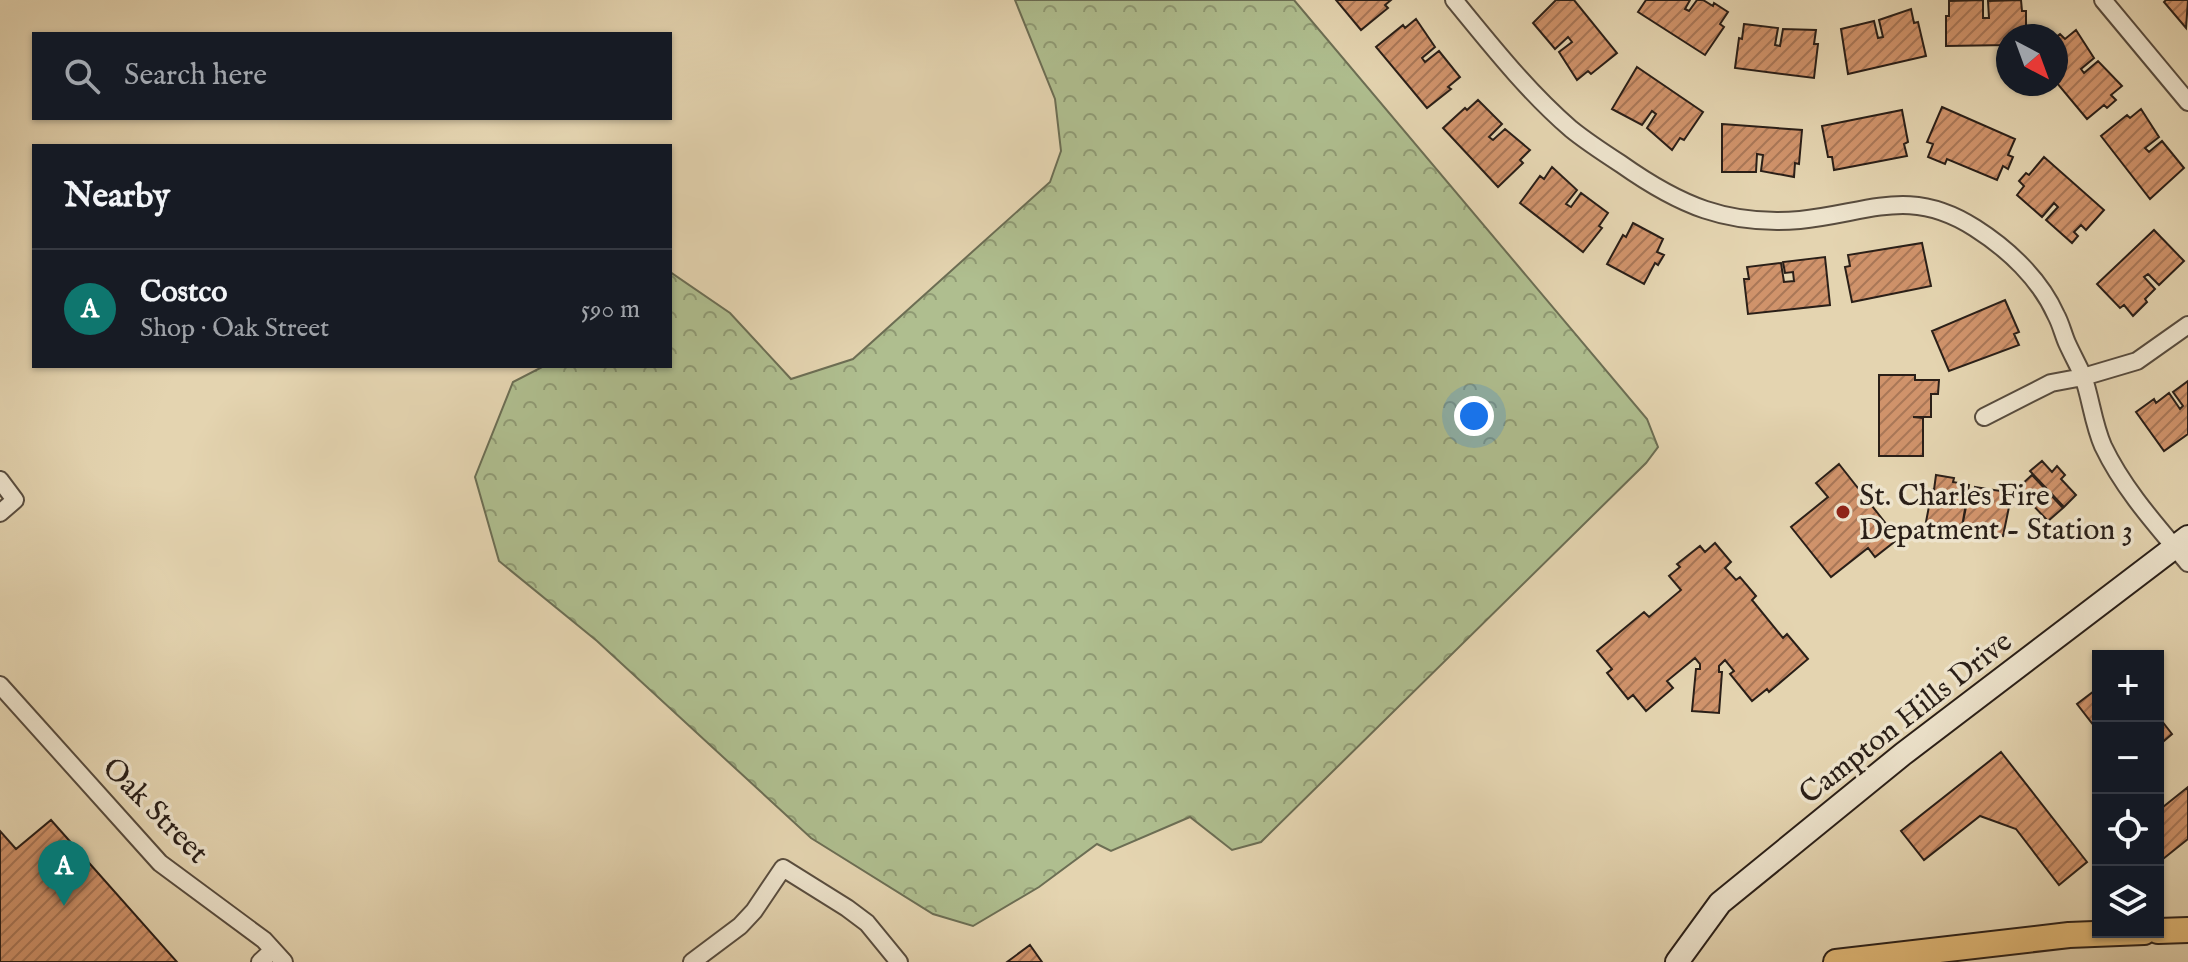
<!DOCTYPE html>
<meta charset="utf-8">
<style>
body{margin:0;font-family:"IM FELL English",serif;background:#242831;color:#f1f3f6}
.controls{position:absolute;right:24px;bottom:24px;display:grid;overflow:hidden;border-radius:0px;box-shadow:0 2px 6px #0004}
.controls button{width:72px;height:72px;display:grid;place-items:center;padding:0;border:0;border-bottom:2px solid #363941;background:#171b24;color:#f1f3f6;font:40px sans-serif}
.compass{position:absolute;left:1996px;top:24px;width:72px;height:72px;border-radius:50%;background:#171b24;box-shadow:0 2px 6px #0004;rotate:139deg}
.you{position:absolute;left:1474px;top:416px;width:28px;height:28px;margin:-20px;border:6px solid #fff;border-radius:50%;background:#1a73e8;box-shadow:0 0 0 12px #1a73e833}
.badge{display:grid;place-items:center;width:52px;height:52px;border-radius:50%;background:#0f766e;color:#fff;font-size:26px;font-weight:700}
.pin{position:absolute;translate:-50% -66px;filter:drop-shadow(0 2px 4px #0008)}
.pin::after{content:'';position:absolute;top:42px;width:28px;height:24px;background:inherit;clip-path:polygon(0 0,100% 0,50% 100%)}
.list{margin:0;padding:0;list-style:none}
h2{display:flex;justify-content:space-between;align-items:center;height:104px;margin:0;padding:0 32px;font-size:34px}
h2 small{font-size:26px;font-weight:400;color:#9ea1a6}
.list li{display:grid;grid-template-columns:52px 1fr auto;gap:24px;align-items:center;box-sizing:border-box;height:120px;padding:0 32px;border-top:2px solid #363941}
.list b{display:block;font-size:30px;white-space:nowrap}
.list p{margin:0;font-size:26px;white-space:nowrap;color:#9ea1a6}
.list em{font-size:26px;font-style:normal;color:#9ea1a6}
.icon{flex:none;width:44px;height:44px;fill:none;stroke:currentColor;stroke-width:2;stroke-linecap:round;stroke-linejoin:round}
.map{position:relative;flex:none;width:2188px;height:962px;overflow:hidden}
.search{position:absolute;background:#171b24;box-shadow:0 2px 6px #0004;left:32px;top:32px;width:640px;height:88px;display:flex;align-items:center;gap:20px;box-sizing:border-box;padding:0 28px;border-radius:0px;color:#9ea1a6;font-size:30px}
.panel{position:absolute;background:#171b24;box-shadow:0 2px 6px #0004;left:32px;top:144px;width:640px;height:224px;border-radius:0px}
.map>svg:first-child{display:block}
</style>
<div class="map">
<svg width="2188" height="962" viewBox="0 0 2188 962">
<defs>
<pattern id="forest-crowns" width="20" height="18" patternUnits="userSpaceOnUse" patternTransform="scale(2)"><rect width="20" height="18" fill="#afbe8f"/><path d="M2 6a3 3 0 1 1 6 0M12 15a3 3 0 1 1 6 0" fill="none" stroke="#8f9a74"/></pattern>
<pattern id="building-hatch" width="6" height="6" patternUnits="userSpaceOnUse" patternTransform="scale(2)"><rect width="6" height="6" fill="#d0936b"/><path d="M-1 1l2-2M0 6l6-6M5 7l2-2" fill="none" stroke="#a97757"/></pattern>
</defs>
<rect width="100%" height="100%" fill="#e4d4b0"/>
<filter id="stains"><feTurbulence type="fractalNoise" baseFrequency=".0025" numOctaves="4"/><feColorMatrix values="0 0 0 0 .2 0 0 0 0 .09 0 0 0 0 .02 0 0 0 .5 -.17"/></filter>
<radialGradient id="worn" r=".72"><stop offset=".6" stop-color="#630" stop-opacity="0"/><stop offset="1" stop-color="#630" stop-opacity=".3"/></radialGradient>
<!-- forest -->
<path fill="url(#forest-crowns)" stroke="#6c6e54" stroke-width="2" d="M 1015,0 L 1294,0 L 1647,419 L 1658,447 L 1646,463 L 1261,842 L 1232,850 L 1190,817 L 1111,851 L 1097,844 L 1039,887 L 973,926 L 933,914 L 811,838 L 597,641 L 499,561 L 475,477 L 513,382 L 544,366 L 670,366 L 670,272 L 730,313 L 791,379 L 853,359 L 1050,182 L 1061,151 L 1055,99 Z"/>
<!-- building -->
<path fill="url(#building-hatch)" stroke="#2a1f18" stroke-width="2" d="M 1336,0 L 1391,0 L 1385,5 L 1388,8 L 1361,30 Z
M 1556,0 L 1574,0 L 1617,53 L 1591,74 L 1588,71 L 1577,80 L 1559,52 L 1572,42 L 1568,37 L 1555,49 L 1533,23 Z
M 1646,0 L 1690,0 L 1685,9 L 1689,11 L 1697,0 L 1703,0 L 1713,6 L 1714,3 L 1728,12 L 1720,24 L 1724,27 L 1705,55 L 1638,12 Z
M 1983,0 L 1983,18 L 1989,18 L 1988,1 L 2021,0 L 2022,11 L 2026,11 L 2026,36 L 2008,36 L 2008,45 L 1946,46 L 1946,16 L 1949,16 L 1949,1 Z
M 2166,0 L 2188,0 L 2186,28 L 2164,2 Z
M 1911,9 L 1914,23 L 1918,22 L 1926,56 L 1848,74 L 1841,29 L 1874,21 L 1878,38 L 1883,37 L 1879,20 Z
M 1416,19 L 1435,47 L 1422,58 L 1425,62 L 1439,51 L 1460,77 L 1448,87 L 1451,89 L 1427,108 L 1376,47 L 1403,25 L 1405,28 Z
M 1744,24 L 1778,28 L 1775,45 L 1780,46 L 1783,29 L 1816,30 L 1814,44 L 1818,44 L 1814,78 L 1735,68 L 1739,38 L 1742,39 Z
M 2076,30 L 2094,58 L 2081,69 L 2084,73 L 2098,61 L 2122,86 L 2111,95 L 2116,100 L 2107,108 L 2104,105 L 2087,119 L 2056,82 L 2056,37 L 2060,34 L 2065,39 Z
M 1637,67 L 1703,112 L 1684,140 L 1680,138 L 1672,150 L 1647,128 L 1656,114 L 1652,111 L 1642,125 L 1612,109 Z
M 1478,100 L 1502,124 L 1489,137 L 1493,140 L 1505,129 L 1530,150 L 1520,160 L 1523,163 L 1498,187 L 1443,128 L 1465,108 L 1467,110 Z
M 1942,107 L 2015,139 L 2008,155 L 2013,157 L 2008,169 L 2003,166 L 1997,180 L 1947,159 L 1945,164 L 1928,157 L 1933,144 L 1927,142 Z
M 2141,109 L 2159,137 L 2145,148 L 2149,152 L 2162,141 L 2184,168 L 2150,199 L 2101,136 L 2127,115 L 2130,118 Z
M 1902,110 L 1908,142 L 1904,144 L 1907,156 L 1834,170 L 1832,157 L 1828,157 L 1822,126 Z
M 1722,124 L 1802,130 L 1799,164 L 1795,163 L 1794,177 L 1761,171 L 1763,155 L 1757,154 L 1756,172 L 1722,172 Z
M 2044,157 L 2104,210 L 2086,230 L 2081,225 L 2074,232 L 2078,236 L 2072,243 L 2046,220 L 2058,207 L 2054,203 L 2042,217 L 2017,195 L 2024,186 L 2019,181 L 2026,173 L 2029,175 Z
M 1552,167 L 1577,190 L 1566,204 L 1571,207 L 1581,193 L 1608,213 L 1599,226 L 1602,228 L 1583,252 L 1520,203 L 1540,176 L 1544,179 Z
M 1633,223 L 1663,239 L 1657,252 L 1664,255 L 1658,265 L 1655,263 L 1644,284 L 1607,264 L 1623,235 L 1626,237 Z
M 2154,230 L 2184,261 L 2159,285 L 2148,274 L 2144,277 L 2155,289 L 2145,299 L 2147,302 L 2133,316 L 2124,305 L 2120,308 L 2097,284 Z
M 1922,243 L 1931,286 L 1852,302 L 1845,267 L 1850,266 L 1848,255 Z
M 1825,257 L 1830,305 L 1748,314 L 1744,279 L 1749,279 L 1747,267 L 1781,263 L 1784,282 L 1794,281 L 1793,272 L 1785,273 L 1783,262 Z
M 2005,300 L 2019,332 L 2014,334 L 2019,345 L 1949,371 L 1932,331 Z
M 1879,375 L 1915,375 L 1915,380 L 1939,380 L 1938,394 L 1931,394 L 1931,417 L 1913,417 L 1923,418 L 1923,456 L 1879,456 Z
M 2188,381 L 2188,434 L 2164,451 L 2136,412 L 2154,399 L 2156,403 L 2169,393 L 2180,409 L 2183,406 L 2173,392 Z
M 2042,461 L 2052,472 L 2057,466 L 2065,475 L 2061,479 L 2076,495 L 2064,507 L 2030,471 Z
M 1839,464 L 1898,539 L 1875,557 L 1868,548 L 1831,577 L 1791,527 L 1828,497 L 1816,483 Z
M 1936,475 L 1954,478 L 1953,482 L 1969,485 L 1962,527 L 1926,522 L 1930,501 L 1925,500 L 1927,489 L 1934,490 Z
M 2032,475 L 2063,508 L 2048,521 L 2028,500 L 2031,498 L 2020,486 Z
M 1975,487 L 2007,492 L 2005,507 L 2009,507 L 2003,536 L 1962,527 L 1967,502 L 1972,503 Z
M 1715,543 L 1731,562 L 1725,568 L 1736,580 L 1740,577 L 1756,596 L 1752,600 L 1783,638 L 1787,634 L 1808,659 L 1769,692 L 1767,689 L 1752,701 L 1730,674 L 1734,671 L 1725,660 L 1719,666 L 1719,672 L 1722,672 L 1719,713 L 1692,711 L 1696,669 L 1700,669 L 1700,664 L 1695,658 L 1667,681 L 1673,688 L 1646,711 L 1633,695 L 1628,699 L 1607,673 L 1612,669 L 1597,651 L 1644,612 L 1649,617 L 1681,590 L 1669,576 L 1680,567 L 1677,564 L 1700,546 L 1705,552 Z
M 2098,688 L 2098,731 L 2077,704 Z
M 2158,716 L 2172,734 L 2158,746 Z
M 2001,752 L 2087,862 L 2059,885 L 2016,829 L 1980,816 L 1924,860 L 1901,831 Z
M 2188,787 L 2188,839 L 2158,863 L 2158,811 Z
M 51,820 L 177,962 L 0,962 L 0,831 L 16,849 Z
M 1030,945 L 1042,962 L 1007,962 Z"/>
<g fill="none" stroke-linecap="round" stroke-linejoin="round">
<defs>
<path id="street" d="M 1454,0 C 1491,45 1527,91 1571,129 C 1587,142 1604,153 1621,164 C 1679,205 1727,226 1800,220 C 1869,213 1910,186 1975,228 C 2008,249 2040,279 2056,315 C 2061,324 2063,334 2067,343 C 2072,354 2078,365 2083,376 C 2091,399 2093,423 2103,446 C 2124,490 2157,526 2188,563
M 2103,0 L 2188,102
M 1984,417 L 2051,383 L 2083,377 L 2137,361 L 2188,325
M 0,480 L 15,500 L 0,513
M 0,685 L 160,863 L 264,940 L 284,962
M 260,962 L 273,950
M 692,962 L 740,926 L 754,911 L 783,868 L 847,908 L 867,923 L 899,962"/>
<path id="secondary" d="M 1677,962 L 1720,903 L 1903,754 L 2188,537"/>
<path id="primary" d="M 2158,931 L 2188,930
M 1836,962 L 2069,935 L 2144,932"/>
</defs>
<!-- street casing -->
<use href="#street" stroke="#584c3e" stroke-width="20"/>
<!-- secondary casing -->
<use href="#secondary" stroke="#2a1f18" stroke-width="26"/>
<!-- primary casing -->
<use href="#primary" stroke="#2a1f18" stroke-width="28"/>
<!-- street -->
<use href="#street" stroke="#ede3cc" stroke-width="16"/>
<!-- secondary -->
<use href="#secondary" stroke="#ede3cc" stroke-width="22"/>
<!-- primary -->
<use href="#primary" stroke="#e2ba78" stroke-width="24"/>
</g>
<!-- markers -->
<circle fill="#8f2418" stroke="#ede3cc" stroke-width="3" cx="1843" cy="512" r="8"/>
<g text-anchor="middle" stroke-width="7" stroke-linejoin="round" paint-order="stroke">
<!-- poi labels -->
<g font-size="30" fill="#2a1f18" stroke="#ede3cc" text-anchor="start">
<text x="1859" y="505">St. Charles Fire<tspan x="1859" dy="34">Depatment - Station 3</tspan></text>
</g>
<!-- street labels -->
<g font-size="30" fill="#2a1f18" stroke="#ede3cc">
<text transform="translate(1905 717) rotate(-38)" y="10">Campton Hills Drive</text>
<text transform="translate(156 810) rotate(45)" y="10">Oak Street</text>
</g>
</g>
<rect width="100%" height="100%" filter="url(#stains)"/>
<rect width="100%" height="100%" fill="url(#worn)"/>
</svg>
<div class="controls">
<button>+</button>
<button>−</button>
<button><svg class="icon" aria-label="locate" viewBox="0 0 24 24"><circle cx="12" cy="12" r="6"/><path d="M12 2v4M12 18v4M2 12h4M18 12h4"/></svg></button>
<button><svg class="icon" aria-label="layers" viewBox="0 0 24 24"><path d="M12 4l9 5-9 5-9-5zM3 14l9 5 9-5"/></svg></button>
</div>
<svg class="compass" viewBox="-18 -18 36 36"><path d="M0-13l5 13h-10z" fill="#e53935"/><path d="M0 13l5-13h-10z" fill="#9ea1a6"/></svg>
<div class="you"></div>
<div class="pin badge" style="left:64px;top:906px">A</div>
<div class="search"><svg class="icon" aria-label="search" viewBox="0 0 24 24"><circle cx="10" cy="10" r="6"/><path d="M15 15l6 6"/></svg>Search here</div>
<section class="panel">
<h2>Nearby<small></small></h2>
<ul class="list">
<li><span class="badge">A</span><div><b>Costco</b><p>Shop · Oak Street</p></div><em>590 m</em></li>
</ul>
</section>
</div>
